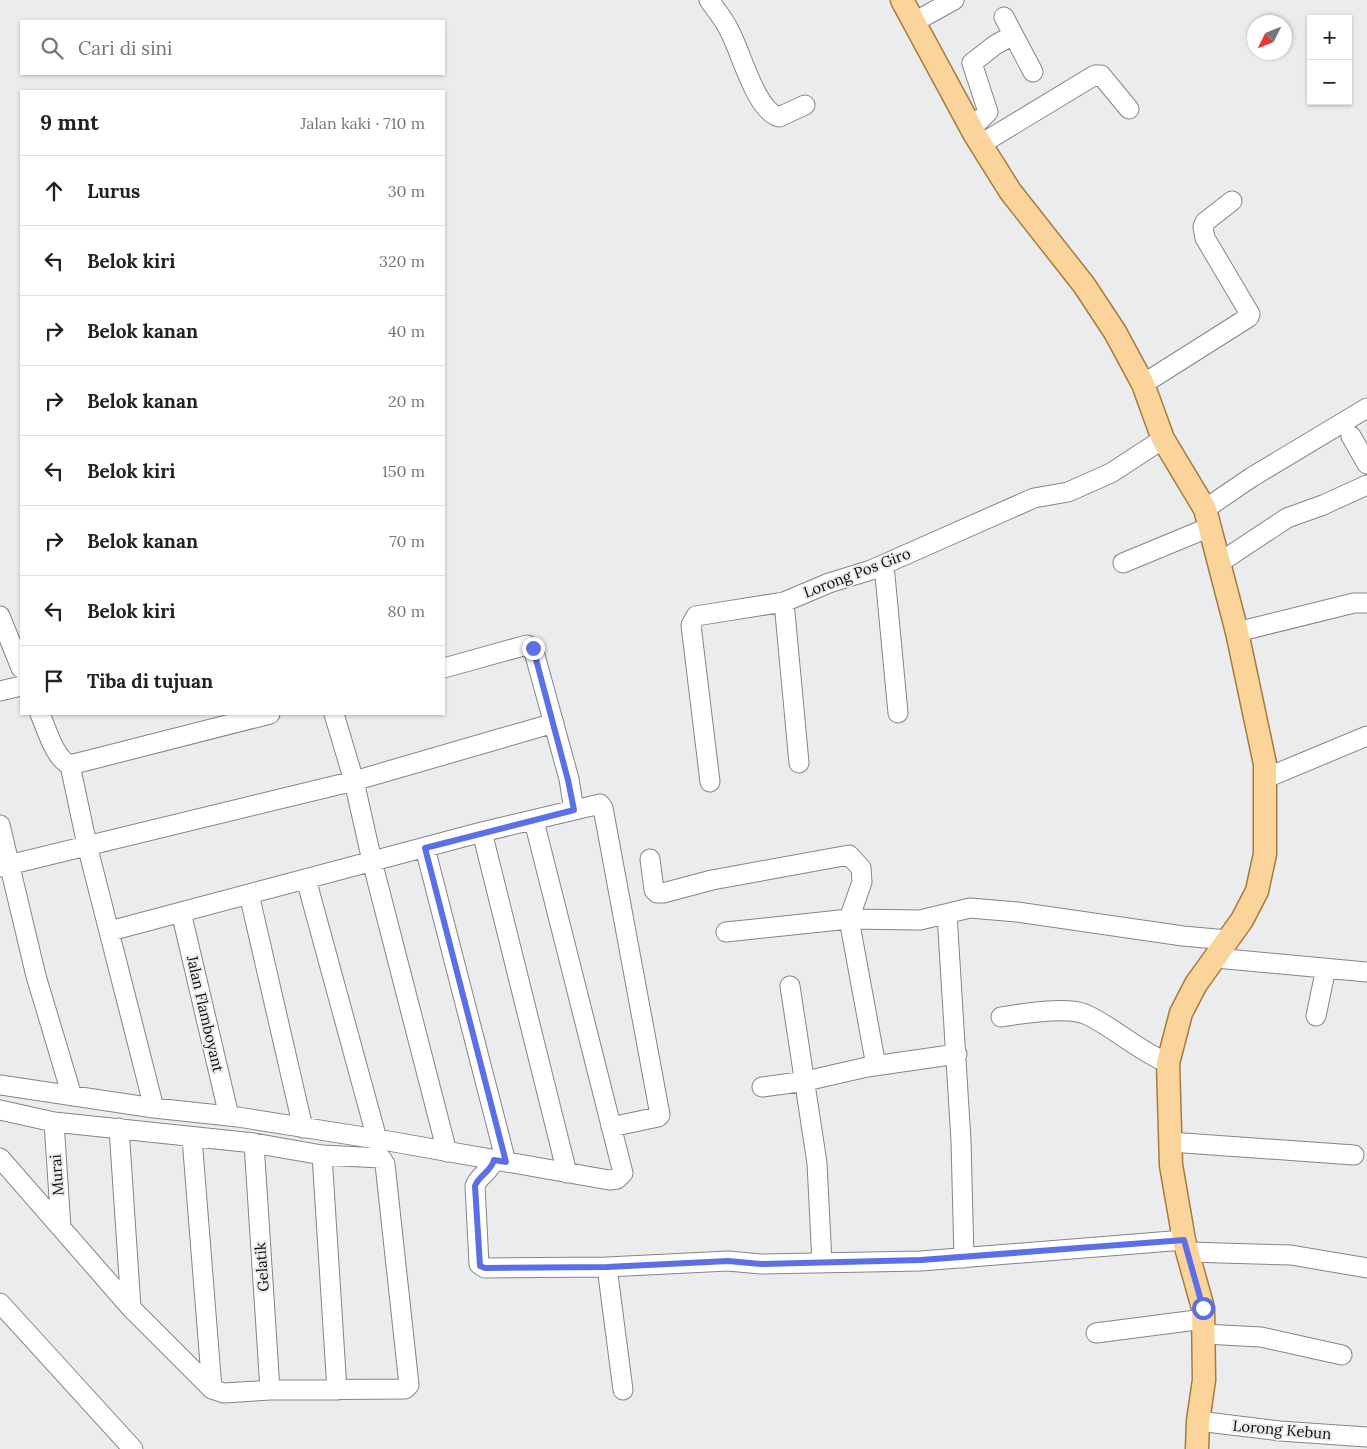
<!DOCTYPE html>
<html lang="id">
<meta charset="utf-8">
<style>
body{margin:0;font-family:Lora,serif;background:#f2f2f2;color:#222}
.controls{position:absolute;right:15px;top:15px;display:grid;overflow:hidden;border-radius:0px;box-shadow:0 1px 4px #0004}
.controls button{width:45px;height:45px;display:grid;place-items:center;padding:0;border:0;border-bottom:1px solid #e0e0e0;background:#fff;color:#222;font:25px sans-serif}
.compass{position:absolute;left:1247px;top:15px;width:45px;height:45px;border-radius:50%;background:#fff;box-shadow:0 1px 4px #0004;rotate:227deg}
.stop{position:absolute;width:15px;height:15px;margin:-11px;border:4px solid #5b70e7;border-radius:50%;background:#fff}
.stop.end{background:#5b70e7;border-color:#fff;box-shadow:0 1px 5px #0008}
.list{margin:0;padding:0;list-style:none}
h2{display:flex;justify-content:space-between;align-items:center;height:65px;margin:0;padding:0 20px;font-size:21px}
h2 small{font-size:16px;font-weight:400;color:#767676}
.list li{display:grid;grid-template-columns:32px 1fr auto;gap:15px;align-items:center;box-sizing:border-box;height:70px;padding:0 20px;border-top:1px solid #e0e0e0}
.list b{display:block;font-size:19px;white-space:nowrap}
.list em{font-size:16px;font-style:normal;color:#767676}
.icon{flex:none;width:28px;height:28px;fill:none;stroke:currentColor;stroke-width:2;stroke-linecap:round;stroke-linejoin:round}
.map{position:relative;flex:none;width:1367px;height:1449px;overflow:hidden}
.search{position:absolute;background:#fff;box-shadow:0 1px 4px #0004;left:20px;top:20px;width:425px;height:55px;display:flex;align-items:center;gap:12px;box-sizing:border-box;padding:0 18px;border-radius:0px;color:#767676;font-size:19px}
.panel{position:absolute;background:#fff;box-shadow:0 1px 4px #0004;left:20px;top:90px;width:425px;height:625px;border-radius:0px}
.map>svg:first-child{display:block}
</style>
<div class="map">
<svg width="1367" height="1449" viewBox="0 0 1367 1449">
<rect width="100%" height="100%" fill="#ebeced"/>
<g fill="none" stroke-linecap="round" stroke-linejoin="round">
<defs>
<path id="minor" d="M 709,0 C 716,10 724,19 729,30 C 741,51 755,110 779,117 L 805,105
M 1004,17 L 1033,72
M 914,22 L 954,0
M 972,128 L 988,112 L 972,63 L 995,45 L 1013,35
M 981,144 L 1095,75 L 1101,75 L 1129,109
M 1143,384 L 1249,317 L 1250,314 L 1205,238 L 1203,227 L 1205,222 L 1232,201
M 1351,436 L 1367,464
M 1205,509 L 1252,477 L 1367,408
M 1123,563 L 1210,527
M 1219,563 L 1287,518 L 1323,505 L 1367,485
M 884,565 L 898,713
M 784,602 L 799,763
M 0,616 L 21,668
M 1237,632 L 1354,603 L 1367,603
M 444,668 L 527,645 L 533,648 L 569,779 L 574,810
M 0,691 L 21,686
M 40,714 C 47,729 54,758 70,765 L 270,714
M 334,714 L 354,781 L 372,861 L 447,1152
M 70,765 L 87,845 L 154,1108
M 1266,778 L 1367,736
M 710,782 L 691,625 L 696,616 L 784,602 L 829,583 L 871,570 L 1034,498 L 1068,492 L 1111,473 L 1163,439
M 0,825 L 36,976 L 72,1096
M 482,832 L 567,1173
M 425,848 L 506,1162
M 650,859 L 654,890 L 657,893 L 663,893 L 712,880 L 849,855 L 861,868 L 862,882 L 849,919 L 876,1066
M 0,867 L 354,781 L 554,723
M 306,879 L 377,1139
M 249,894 L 303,1128
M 181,912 L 229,1116
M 947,914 L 961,1141 L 964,1258
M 110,931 L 482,832 L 600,804 L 603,808 L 660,1115 L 658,1117 L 611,1127
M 726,932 L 849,919 L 920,920 L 970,908 L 1017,912 L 1183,936 L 1227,940
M 1216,958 L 1367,972
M 790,986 L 817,1163 L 822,1263
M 1316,1016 L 1326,968
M 1001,1017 C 1021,1014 1066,1006 1085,1014 C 1114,1027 1138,1051 1168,1063
M 0,1085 L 154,1108 L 238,1117 L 377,1139 L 609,1180 L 617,1179 L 623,1173 L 534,821
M 762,1087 L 806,1081 L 867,1067 L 957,1054
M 0,1110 L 54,1122 L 254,1143 L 322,1155 L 381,1158 L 385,1164 L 409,1385 L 405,1389 L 270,1390 L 224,1393 L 212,1389 L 131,1308 L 0,1158
M 54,1122 L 61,1228
M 119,1128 L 131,1308
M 192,1138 L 212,1389
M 1170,1142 L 1354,1155
M 254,1143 L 270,1390
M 322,1155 L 337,1390
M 494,1160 C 490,1172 479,1175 475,1186 L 479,1264 L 485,1268 L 607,1267 L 728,1261 L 761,1264 L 921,1261 L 1184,1240
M 1188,1252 L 1291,1255 L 1367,1268
M 607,1267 L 623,1390
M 0,1303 L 133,1449
M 1096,1333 L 1204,1319
M 1204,1334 L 1261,1337 L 1342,1355
M 1198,1421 L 1280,1431 L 1367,1437"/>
<path id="major" d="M 902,0 L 975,135 L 1010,191 L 1084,285 L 1115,332 L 1143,384 L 1163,439 L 1205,509 L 1237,632 L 1265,764 L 1265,854 L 1257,891 L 1242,920 L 1196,984 L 1181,1013 L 1168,1063 L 1171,1165 L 1184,1240 L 1203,1308 L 1204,1380 L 1198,1421 L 1197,1449"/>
</defs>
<!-- minor casing -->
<use href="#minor" stroke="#848587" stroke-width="21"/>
<!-- major casing -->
<use href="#major" stroke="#a57c3e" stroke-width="25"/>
<!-- minor -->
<use href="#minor" stroke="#fff" stroke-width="19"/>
<!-- major -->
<use href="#major" stroke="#fbd49b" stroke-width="22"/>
</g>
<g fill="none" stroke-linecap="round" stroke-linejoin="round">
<!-- route -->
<path stroke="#5b70e7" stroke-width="6" d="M 533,648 L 568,780 L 574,810 L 425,848 L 506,1162 L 494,1160 C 491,1172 479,1175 475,1186 L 480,1266 L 485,1268 L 607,1267 L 728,1261 L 761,1264 L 921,1260 L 1184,1240 L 1203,1308"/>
</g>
<g text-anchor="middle" stroke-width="4" stroke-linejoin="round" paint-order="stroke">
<!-- street labels -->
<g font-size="15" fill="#0c0d0d" stroke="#ebeced">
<text transform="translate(857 573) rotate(-21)" y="5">Lorong Pos Giro</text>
<text transform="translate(205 1014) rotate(77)" y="5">Jalan Flamboyant</text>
<text transform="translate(57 1175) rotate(-94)" y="5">Murai</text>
<text transform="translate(262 1267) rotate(-94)" y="5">Gelatik</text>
<text transform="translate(1282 1430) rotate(5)" y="5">Lorong Kebun</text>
</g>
</g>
</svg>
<div class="controls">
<button>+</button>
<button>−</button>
</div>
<svg class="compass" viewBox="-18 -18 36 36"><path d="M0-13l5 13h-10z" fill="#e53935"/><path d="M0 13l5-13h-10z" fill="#767676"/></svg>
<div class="stop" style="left:1203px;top:1308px"></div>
<div class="stop end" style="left:533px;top:648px"></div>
<div class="search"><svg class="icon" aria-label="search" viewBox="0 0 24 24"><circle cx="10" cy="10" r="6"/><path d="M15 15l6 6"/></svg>Cari di sini</div>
<section class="panel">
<h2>9 mnt<small>Jalan kaki · 710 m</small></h2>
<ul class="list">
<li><svg class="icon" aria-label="ahead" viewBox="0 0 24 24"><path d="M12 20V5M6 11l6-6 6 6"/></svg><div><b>Lurus</b></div><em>30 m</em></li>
<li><svg class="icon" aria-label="left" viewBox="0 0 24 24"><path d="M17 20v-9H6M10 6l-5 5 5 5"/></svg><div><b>Belok kiri</b></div><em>320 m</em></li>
<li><svg class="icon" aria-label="right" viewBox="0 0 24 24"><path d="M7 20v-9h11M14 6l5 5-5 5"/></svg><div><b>Belok kanan</b></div><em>40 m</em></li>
<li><svg class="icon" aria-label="right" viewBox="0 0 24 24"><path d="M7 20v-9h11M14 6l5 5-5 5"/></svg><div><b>Belok kanan</b></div><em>20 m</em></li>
<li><svg class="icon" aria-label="left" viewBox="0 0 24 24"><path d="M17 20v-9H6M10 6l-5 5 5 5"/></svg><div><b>Belok kiri</b></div><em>150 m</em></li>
<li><svg class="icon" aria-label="right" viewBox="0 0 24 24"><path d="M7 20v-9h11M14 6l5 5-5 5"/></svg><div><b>Belok kanan</b></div><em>70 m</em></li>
<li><svg class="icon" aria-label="left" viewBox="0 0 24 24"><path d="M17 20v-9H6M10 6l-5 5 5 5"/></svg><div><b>Belok kiri</b></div><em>80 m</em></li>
<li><svg class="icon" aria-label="arrive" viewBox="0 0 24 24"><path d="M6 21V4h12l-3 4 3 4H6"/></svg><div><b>Tiba di tujuan</b></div></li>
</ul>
</section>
</div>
